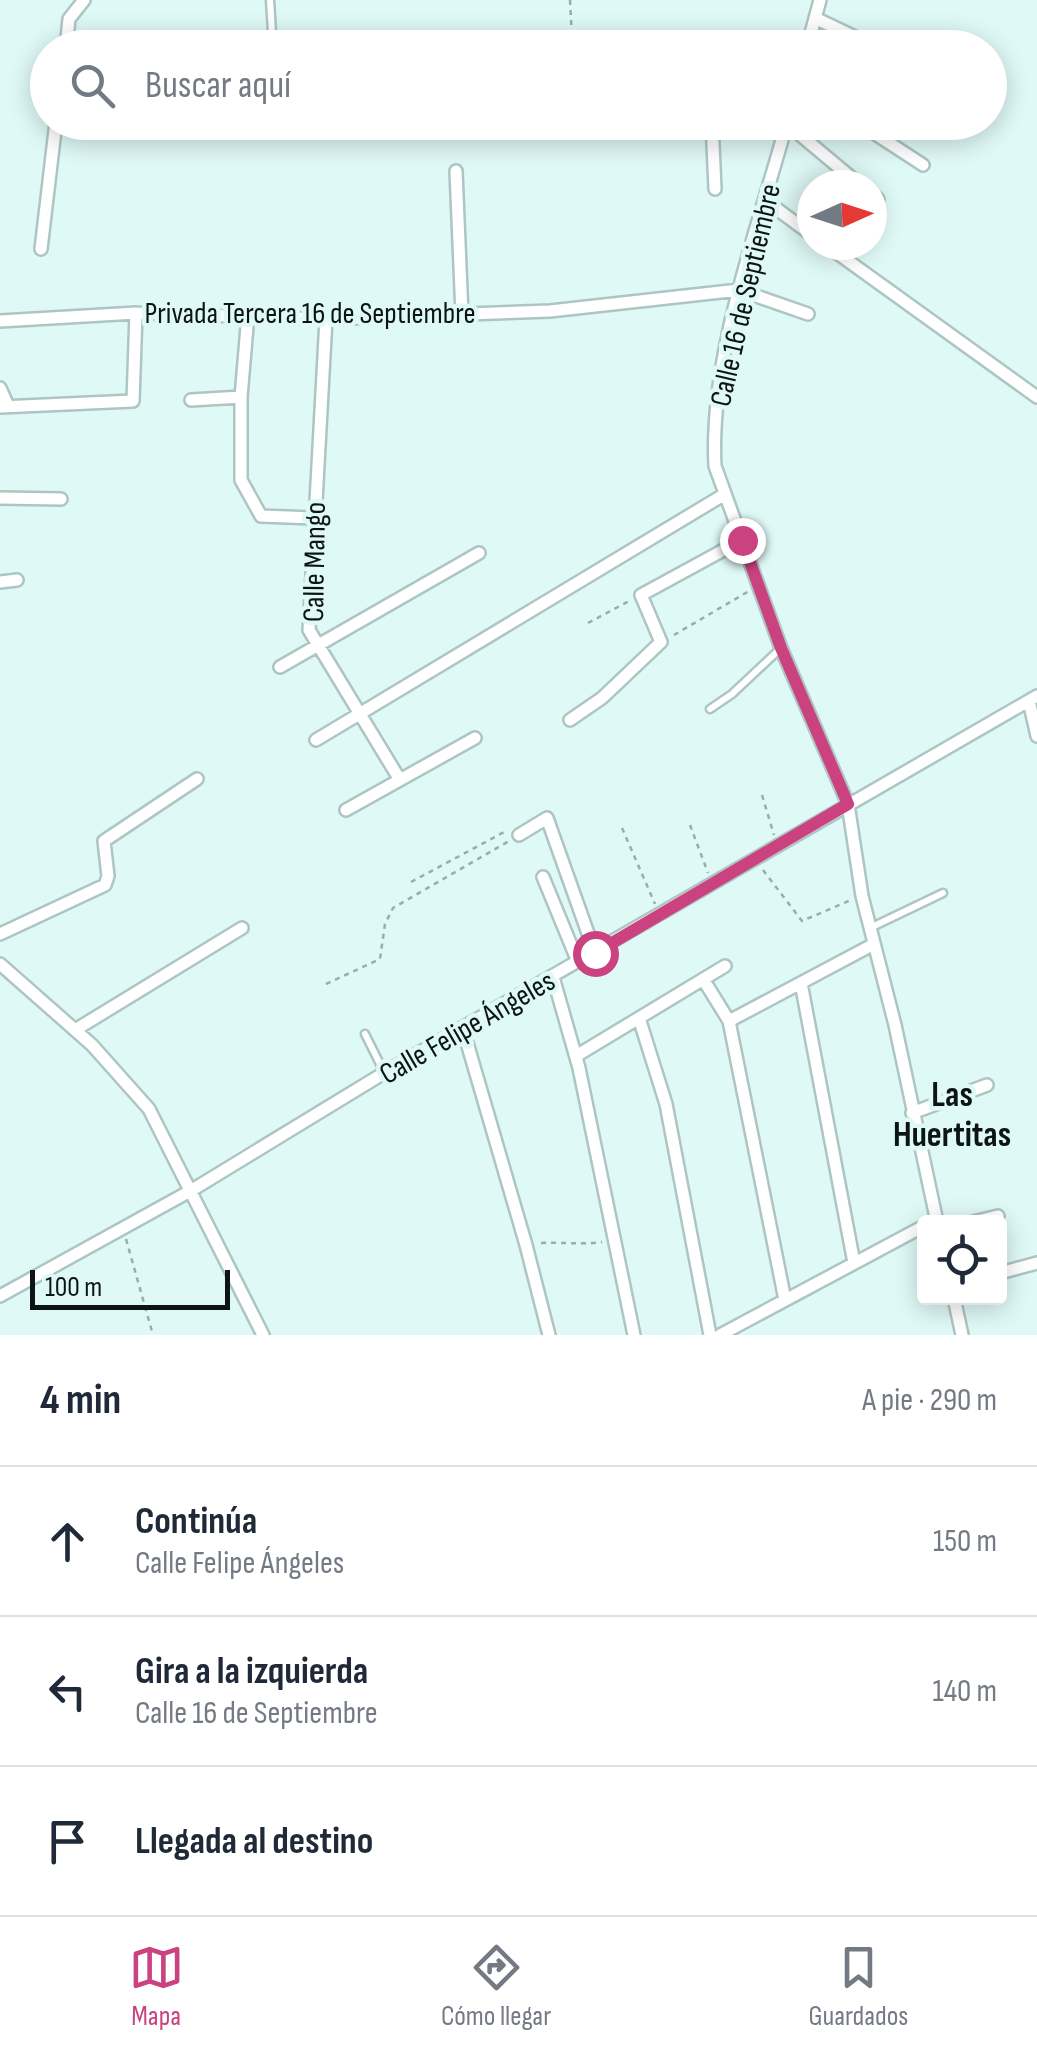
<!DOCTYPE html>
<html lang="es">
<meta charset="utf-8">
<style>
body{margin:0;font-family:"Sofia Sans Condensed",sans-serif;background:#f6f6f7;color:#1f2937}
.controls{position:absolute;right:30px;bottom:30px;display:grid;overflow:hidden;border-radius:10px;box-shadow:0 5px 25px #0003}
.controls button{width:90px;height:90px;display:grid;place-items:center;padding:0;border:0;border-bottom:2px solid #e0e1e3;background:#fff;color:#1f2937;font:50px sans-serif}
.compass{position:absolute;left:797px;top:170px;width:90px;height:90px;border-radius:50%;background:#fff;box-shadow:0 5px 25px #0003;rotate:87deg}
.scale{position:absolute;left:30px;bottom:25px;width:200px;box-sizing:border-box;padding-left:10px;border:5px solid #0c1514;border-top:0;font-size:28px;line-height:35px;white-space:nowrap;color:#0c1514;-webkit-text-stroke:8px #dff9f6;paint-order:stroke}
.stop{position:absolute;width:30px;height:30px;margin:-22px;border:8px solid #ca427f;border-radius:50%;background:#fff}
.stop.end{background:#ca427f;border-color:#fff;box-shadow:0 2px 10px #0008}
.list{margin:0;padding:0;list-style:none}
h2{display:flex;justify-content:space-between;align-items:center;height:130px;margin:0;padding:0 40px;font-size:42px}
h2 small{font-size:32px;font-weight:400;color:#747a83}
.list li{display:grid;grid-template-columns:65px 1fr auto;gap:30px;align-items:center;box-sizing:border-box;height:150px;padding:0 40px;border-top:2px solid #e0e1e3}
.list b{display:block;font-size:38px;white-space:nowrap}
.list p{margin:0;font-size:32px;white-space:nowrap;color:#747a83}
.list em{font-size:32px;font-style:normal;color:#747a83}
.icon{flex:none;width:55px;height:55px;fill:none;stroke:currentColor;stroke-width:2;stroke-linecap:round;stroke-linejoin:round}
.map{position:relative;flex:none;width:1037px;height:1335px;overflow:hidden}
.search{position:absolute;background:#fff;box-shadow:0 5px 25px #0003;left:30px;right:30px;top:30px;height:110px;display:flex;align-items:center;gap:25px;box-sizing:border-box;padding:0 35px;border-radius:55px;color:#747a83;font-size:38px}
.sheet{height:580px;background:#fff}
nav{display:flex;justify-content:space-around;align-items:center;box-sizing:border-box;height:140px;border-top:2px solid #e0e1e3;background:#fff;font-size:28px;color:#747a83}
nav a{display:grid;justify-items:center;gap:5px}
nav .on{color:#ca427f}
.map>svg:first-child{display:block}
</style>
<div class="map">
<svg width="1037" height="1335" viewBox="0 0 1037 1335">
<rect width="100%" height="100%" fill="#dff9f6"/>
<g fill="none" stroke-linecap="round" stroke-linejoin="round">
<defs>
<path id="lane" d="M 270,0 L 273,48
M 710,709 L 732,694 L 781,648
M 872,927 L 943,893
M 365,1034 L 384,1072"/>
<path id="street" d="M 815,18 L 878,48
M 66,48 L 69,19 L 84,0
M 807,48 L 820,0
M 712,122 L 715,189
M 787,122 C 758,229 709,356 715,466 L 781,648 L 848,804 L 862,896 L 895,1025 L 937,1222
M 857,122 L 923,165
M 786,123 L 860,185
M 456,171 L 462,315
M 872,195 L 878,199
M 766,201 L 812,235
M 826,245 L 1037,397
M 41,249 L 56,122
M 248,315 L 241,397 L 241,480 L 261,516 L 313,518
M 326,319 L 309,630 L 400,780
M 0,321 L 136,313 L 326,319 L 550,311 L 739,290 L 808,314
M 0,388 L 8,406
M 191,400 L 241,397
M 0,407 L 133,401 L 136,313
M 0,498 L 61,499
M 0,582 L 17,580
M 280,667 L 479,553
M 1029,701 L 1037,736
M 570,720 L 602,698 L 661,642 L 641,595 L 742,540
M 316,740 L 725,494
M 346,810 L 475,738
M 519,835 L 547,818 L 595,953
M 543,877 L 578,962
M 0,934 L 105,885 L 108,876 L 104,841 L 197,779
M 0,964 L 92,1045 L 149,1109 L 263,1335
M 553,977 L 579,1068 L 634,1335
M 703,979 L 729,1021 L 785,1300
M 801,983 L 854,1263
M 639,1018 L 666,1104 L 710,1335
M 729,1021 L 874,944
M 463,1029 L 526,1245 L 549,1335
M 75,1030 L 242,928
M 576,1056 L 725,966
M 912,1113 L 987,1085
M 973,1222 L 998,1216
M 1000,1273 L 1037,1263
M 0,1296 L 192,1190 L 384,1073 L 1037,696
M 954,1298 L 962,1335
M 720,1335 L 924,1226"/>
</defs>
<!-- lane casing -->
<use href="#lane" stroke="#adc6c4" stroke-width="11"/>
<!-- street casing -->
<use href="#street" stroke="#adc6c4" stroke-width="16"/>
<!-- path -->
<path stroke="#99aeab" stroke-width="2.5" stroke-dasharray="5 5" stroke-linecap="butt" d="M 570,0 L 572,39
M 588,623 L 631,600
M 674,635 L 749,591
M 762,795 L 774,835
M 690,825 L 708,873
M 622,828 L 655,904
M 763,870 L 802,921 L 851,900
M 411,882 L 506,831
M 326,984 L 380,959 L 385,924 L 393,908 L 509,841
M 126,1239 L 153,1335
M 541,1243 C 562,1242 581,1245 602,1242"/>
<!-- lane -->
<use href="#lane" stroke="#fff" stroke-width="6"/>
<!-- street -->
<use href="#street" stroke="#fff" stroke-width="11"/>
</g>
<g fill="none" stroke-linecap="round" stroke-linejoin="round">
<!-- route -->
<path stroke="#ca427f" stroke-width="12" d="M 595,953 L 848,804 L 781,648 L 742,540"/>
</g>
<g text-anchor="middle" stroke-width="9" stroke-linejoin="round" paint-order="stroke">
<!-- street labels -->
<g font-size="30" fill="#0c1514" stroke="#dff9f6">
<text transform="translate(745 295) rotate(-77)" y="10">Calle 16 de Septiembre</text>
<text x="310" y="323">Privada Tercera 16 de Septiembre</text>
<text transform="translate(314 562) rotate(-89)" y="10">Calle Mango</text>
<text transform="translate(467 1027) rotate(-30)" y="10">Calle Felipe Ángeles</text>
</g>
<!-- quarter labels -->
<g font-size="35" font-weight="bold" fill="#0c1514" stroke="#dff9f6">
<text x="952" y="1106">Las<tspan x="952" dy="40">Huertitas</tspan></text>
</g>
</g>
</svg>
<div class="controls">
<button><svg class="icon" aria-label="locate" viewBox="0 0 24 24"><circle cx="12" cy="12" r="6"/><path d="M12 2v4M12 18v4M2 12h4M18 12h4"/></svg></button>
</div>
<svg class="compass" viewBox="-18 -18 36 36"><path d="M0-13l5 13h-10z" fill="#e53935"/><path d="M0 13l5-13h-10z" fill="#747a83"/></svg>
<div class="scale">100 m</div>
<div class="stop" style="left:595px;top:953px"></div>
<div class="stop end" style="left:742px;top:540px"></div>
<div class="search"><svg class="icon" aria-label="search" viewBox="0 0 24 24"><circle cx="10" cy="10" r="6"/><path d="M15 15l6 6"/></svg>Buscar aquí</div>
</div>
<section class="sheet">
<h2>4 min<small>A pie · 290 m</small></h2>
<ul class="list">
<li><svg class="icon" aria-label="ahead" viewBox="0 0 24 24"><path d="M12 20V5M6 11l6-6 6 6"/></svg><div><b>Continúa</b><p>Calle Felipe Ángeles</p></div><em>150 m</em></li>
<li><svg class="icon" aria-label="left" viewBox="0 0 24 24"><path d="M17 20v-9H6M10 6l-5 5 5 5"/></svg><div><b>Gira a la izquierda</b><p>Calle 16 de Septiembre</p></div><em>140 m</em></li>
<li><svg class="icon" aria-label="arrive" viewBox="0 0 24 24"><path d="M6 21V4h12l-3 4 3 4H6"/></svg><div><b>Llegada al destino</b></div></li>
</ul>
</section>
<nav>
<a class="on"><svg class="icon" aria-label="map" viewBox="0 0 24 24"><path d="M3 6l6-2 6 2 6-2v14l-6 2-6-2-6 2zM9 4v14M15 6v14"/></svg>Mapa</a>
<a><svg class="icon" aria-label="directions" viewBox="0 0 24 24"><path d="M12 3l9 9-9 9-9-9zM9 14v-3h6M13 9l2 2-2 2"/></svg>Cómo llegar</a>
<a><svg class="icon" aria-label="saved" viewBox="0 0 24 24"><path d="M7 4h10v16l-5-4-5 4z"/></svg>Guardados</a>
</nav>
